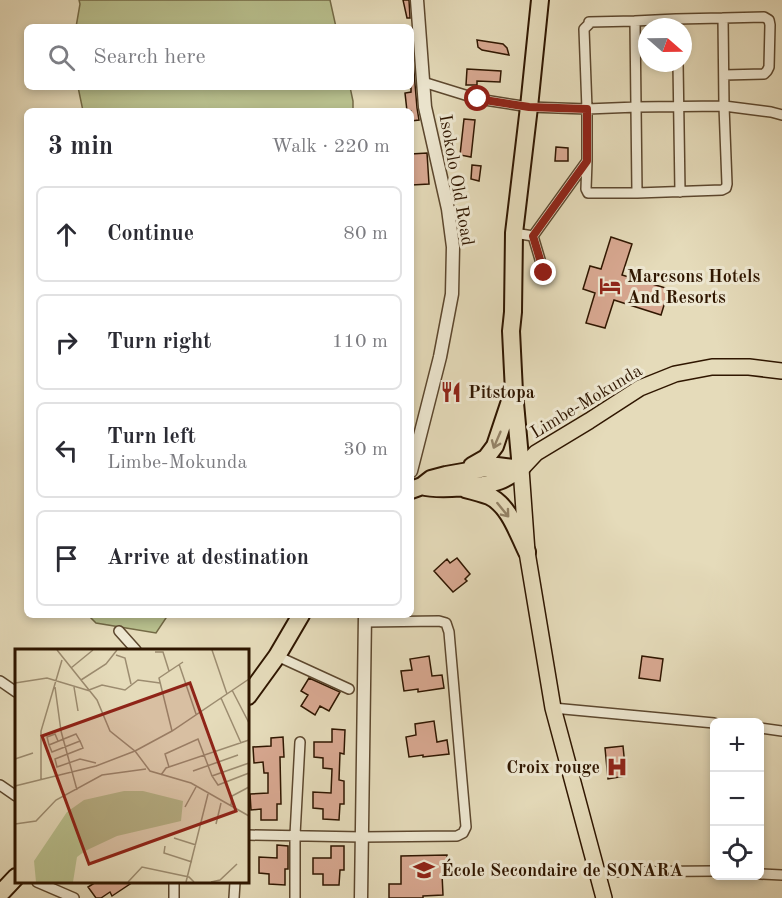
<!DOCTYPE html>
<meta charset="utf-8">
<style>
body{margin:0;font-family:"Old Standard TT",serif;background:#f2f2f3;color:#2b2b33}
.controls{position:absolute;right:18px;bottom:18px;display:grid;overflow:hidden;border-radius:9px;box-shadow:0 3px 9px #0003}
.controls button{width:54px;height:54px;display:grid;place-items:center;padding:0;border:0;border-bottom:2px solid #e1e1e2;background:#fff;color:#2b2b33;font:30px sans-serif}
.compass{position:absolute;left:638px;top:18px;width:54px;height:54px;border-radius:50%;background:#fff;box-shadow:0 3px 9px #0003;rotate:110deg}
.stop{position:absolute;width:18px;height:18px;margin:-14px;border:4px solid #8f2418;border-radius:50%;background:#fff}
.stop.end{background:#8f2418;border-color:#fff;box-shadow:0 2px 6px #0008}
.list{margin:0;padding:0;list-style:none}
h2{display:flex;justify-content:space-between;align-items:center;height:78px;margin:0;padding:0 24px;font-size:26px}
h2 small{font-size:20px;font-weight:400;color:#7c7c81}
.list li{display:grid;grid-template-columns:39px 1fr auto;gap:18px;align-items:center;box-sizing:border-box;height:96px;margin:0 12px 12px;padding:0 12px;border:2px solid #e1e1e2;border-radius:9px}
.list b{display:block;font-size:22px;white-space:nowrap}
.list p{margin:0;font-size:20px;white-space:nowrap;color:#7c7c81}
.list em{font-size:20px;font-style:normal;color:#7c7c81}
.icon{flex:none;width:33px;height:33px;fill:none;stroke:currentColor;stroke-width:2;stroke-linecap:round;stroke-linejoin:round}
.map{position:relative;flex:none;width:782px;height:898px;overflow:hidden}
.search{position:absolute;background:#fff;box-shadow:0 3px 9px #0003;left:24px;top:24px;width:390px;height:66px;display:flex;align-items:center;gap:15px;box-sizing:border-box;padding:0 21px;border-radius:9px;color:#7c7c81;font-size:22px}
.panel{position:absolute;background:#fff;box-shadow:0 3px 9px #0003;left:24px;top:108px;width:390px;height:510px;border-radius:9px}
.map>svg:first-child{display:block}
</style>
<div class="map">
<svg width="782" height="898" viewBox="0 0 782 898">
<rect width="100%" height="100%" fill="#e5dbba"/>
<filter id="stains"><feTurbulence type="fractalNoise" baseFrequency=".00333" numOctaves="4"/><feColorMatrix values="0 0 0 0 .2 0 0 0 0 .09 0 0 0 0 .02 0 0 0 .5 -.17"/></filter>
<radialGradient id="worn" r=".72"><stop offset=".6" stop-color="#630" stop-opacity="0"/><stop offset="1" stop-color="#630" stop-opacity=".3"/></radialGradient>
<!-- green -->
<path fill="#b8bf8d" stroke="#746a46" stroke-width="1.5" d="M 79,0 L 330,0 L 336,27 L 76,27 L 80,4 Z
M 78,87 L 350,87 L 353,101 L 353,111 L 83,111 Z
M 88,615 L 168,615 L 156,633 L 96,623 Z"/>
<!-- building -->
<path fill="#d8a891" stroke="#2f1600" stroke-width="1.5" d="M 403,0 L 409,0 L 410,18 L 407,18 Z
M 411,36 L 417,108 L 419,120 L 411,121 L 411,111 L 407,111 L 405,93 L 411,92 Z
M 477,40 L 503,44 L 507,48 L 509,55 L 482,50 L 478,47 Z
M 467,69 L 501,71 L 500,82 L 477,81 L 477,85 L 466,85 Z
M 464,119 L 475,120 L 471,157 L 460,155 Z
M 556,147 L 568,148 L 568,161 L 555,161 Z
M 427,153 L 429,184 L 412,185 L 411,154 Z
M 472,165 L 481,166 L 479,181 L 471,179 Z
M 611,237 L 632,244 L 622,275 L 669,289 L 661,315 L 614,300 L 605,328 L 586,323 L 595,293 L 583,289 L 590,266 L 601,269 Z
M 457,558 L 470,574 L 465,579 L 467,581 L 453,592 L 434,571 L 447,559 L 450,563 Z
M 429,656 L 432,676 L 442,675 L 444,688 L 418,692 L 418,689 L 404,691 L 401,671 L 412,670 L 410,659 Z
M 642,656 L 663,659 L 660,681 L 639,678 Z
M 309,678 L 340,692 L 329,711 L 320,706 L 315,715 L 301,706 L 308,695 L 301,691 Z
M 434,721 L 437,742 L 447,740 L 449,754 L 423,757 L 423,755 L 409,757 L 406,737 L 416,735 L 415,724 Z
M 332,729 L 345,730 L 344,754 L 340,753 L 339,780 L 344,781 L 344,804 L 340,804 L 339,820 L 323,819 L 323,809 L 313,808 L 313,792 L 331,793 L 332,769 L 323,768 L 323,758 L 314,757 L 314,742 L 332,742 Z
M 283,737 L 284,757 L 280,757 L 281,804 L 277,804 L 277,820 L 261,820 L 261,809 L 251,810 L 250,794 L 268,793 L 268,773 L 264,773 L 263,762 L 254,763 L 253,747 L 271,746 L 271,738 Z
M 623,746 L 626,776 L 608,779 L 605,748 Z
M 277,845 L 288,846 L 288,869 L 285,869 L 285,885 L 269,884 L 269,874 L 259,873 L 259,857 L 277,858 Z
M 331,846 L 344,846 L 344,870 L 340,870 L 339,885 L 323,885 L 323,874 L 313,874 L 313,858 L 331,858 Z
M 447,855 L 448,874 L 442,874 L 443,895 L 423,896 L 423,898 L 389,898 L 389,884 L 401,884 L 401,856 Z
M 96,882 L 133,882 L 112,896 L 110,892 L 101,898 L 96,898 L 88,887 Z"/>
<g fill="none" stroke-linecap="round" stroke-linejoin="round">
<defs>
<path id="minor" d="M 723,18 L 764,17 L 769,20 L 770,25 L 769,67 L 767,71 L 764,74 L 724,75
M 635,21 L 676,19
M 678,63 L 680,192
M 423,82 L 478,99 L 529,107 L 587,109 L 637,107 L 724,106 L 771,112 L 782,115
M 587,161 L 586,189 L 588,193 L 637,193
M 514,233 L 533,236 L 544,273
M 533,236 L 587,161 L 587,109 L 584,29 L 589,24 L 589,22 L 635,21 L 637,193 L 722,190 L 726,188 L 727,184 L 724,106 L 723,18 L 676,19 L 676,27
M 119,631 L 136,650
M 277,656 L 349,689
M 0,681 L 16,692
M 553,708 L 714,723
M 760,728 L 782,731
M 0,785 L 16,796
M 248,835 L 362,837 L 457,836 L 463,833 L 466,827 L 449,632 L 446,623 L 439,621 L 365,622
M 598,872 L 714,871
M 760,874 L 782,875
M 37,882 L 74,898
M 174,882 L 174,898
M 234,898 L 235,882
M 295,898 L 295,835 L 300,742"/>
<path id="tertiary" d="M 411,471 L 440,357 L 452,294 L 453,247 L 448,209 L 425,107 L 417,0
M 361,898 L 365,615"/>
<path id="primary" d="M 604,898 L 553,708 L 527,552 L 521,469 L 536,453 L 589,421 L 640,388 L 675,374 L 712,367 L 749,367 L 782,371"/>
<path id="trunk" d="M 472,466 L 486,458 L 495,446 L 511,398
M 521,469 L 514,392 L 511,331 L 513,312 L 514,233 L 529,107 L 540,0
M 422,486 C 438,491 483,487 499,481 C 507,478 514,473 521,469
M 465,489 C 473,491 481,493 489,496 C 509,505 518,534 527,552
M 411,490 L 422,486 L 431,479 L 446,475 L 497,466 L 521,469
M 248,696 L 277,656 L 301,615
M 0,894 L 16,877"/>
</defs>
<!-- minor casing -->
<use href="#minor" stroke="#5c472e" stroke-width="12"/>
<!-- tertiary casing -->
<use href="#tertiary" stroke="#5c472e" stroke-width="15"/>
<!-- primary casing -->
<use href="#primary" stroke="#2f1600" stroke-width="18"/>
<!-- trunk casing -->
<use href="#trunk" stroke="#2f1600" stroke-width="20"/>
<!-- minor -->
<use href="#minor" stroke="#eee8d2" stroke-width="9"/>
<!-- tertiary -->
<use href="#tertiary" stroke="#eee8d2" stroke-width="12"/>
<!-- primary -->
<use href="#primary" stroke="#e5dbba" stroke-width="15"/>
<!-- trunk -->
<use href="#trunk" stroke="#e5dbba" stroke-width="16"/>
</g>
<!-- one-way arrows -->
<defs><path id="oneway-shaft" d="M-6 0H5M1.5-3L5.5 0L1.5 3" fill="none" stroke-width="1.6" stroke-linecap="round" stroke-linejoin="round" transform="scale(1.5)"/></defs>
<g stroke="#938266">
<use href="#oneway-shaft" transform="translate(497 440) rotate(113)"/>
<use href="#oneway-shaft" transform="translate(503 510) rotate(51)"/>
</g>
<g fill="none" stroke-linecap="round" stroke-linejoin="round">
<!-- route -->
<path stroke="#8f2418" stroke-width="8" d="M 478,99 L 529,107 L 587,109 L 587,161 L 533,236 L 544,273"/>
</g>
<!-- icons -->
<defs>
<symbol id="hotel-bare" viewBox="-9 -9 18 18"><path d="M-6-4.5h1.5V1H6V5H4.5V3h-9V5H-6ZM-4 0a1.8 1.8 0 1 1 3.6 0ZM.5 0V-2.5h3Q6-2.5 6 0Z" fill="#8f2418" stroke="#eee8d2" stroke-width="2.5" paint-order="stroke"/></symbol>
<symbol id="restaurant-bare" viewBox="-9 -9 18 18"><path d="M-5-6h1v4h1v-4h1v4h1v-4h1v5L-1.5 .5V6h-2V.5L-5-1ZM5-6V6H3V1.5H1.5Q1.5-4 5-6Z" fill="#8f2418" stroke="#eee8d2" stroke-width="2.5" paint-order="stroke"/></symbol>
<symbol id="hospital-bare" viewBox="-9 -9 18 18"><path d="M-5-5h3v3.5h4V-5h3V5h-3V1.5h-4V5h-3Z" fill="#8f2418" stroke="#eee8d2" stroke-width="2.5" paint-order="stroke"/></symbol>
<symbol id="school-bare" viewBox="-9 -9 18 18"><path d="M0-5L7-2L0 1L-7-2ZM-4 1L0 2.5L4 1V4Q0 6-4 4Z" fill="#8f2418" stroke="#eee8d2" stroke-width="2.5" paint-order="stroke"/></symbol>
</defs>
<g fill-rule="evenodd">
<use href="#hotel-bare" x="595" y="271" width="30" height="30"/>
<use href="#restaurant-bare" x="436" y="377" width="30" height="30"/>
<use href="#hospital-bare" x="602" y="752" width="30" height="30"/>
<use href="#school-bare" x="409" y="855" width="30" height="30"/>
</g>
<g text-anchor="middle" stroke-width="6" stroke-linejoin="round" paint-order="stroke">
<!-- street labels -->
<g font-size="18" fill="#2f1600" stroke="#eee8d2">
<text transform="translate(457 180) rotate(80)" y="6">Isokolo Old Road</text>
<text transform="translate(586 401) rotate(-31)" y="6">Limbe-Mokunda</text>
</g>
<!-- poi labels -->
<g font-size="18" font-weight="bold" fill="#2f1600" stroke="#eee8d2" text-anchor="start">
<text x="627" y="282">Marcsons Hotels<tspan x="627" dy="21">And Resorts</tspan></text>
<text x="468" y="398">Pitstopa</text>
<text x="600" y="773" text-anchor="end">Croix rouge</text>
<text x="441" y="876">École Secondaire de SONARA</text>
</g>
</g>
<!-- overview -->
<g transform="translate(15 649)">
<rect width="234" height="234" fill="#e5dbba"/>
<path d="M 109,142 L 128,142 L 168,152 L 166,172 L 102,187 L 70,202 L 62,208 L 58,233 L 21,233 L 19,212 L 52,163 L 69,151 Z" fill="#b8bf8d"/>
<path fill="none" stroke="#9c8c70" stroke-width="1.5" d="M 42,1 L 82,51 L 95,82 L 120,102 L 157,82 L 234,30M 197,1 L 212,45M 140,3 L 148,3 L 154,22M 101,6 L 110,9 L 116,35M 164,15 L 181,65M 56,19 L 78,1M 66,31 L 91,15 L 102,1M 0,34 L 32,29 L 75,42M 40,38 L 46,82 L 62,141M 59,38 L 63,62M 74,41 L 87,36 L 110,41 L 123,31 L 145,34M 217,41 L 234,74M 206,49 L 226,94M 157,82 L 144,29 L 168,13M 65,92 L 61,85 L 34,96 L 37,103 L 65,92 L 68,99 L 40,110 L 42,118 L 65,110 L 81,114M 34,96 L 32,88 L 40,85 L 43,92M 120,102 L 135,122 L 176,134 L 234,167M 0,110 L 18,104M 234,114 L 197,127 L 203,136 L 234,124M 154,118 L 150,105 L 183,90 L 197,127M 178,122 L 223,106M 146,126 L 151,119 L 234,91M 26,130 L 26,82 L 47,11M 0,137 L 81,117 L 120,102M 216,156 L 217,147 L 234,138M 170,158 L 181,138M 0,175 L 21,172 L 41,151 L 87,126 L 131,120M 201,175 L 206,154M 159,189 L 181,196M 150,197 L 149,204 L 177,213M 113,233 L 127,218 L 174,228 L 179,233M 171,233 L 193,145M 196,233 L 205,231 L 222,215"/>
<path fill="#8f2418" fill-opacity="0.15" stroke="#8f2418" stroke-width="3" d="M 175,34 L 221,162 L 74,215 L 27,87 Z"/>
<rect width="234" height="234" fill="none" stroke="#2f1600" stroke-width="3"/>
</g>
<rect width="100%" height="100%" filter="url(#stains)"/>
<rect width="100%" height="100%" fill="url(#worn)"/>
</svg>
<div class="controls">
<button>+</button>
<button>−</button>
<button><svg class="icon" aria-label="locate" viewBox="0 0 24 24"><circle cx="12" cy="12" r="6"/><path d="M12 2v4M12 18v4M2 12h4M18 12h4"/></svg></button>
</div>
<svg class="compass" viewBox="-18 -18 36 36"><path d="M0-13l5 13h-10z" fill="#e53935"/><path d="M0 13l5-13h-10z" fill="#7c7c81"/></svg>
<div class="stop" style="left:478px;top:99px"></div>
<div class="stop end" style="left:544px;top:273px"></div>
<div class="search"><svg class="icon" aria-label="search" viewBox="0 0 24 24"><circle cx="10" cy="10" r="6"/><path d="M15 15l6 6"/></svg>Search here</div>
<section class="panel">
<h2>3 min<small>Walk · 220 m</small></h2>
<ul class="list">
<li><svg class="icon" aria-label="ahead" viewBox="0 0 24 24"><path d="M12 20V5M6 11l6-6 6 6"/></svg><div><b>Continue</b></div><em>80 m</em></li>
<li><svg class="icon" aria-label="right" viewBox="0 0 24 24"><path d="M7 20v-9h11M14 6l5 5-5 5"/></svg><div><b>Turn right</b></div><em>110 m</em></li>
<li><svg class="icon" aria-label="left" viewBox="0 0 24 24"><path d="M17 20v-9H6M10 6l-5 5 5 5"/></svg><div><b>Turn left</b><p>Limbe-Mokunda</p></div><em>30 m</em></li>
<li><svg class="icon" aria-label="arrive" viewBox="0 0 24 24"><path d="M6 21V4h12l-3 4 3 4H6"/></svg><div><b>Arrive at destination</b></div></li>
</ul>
</section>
</div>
